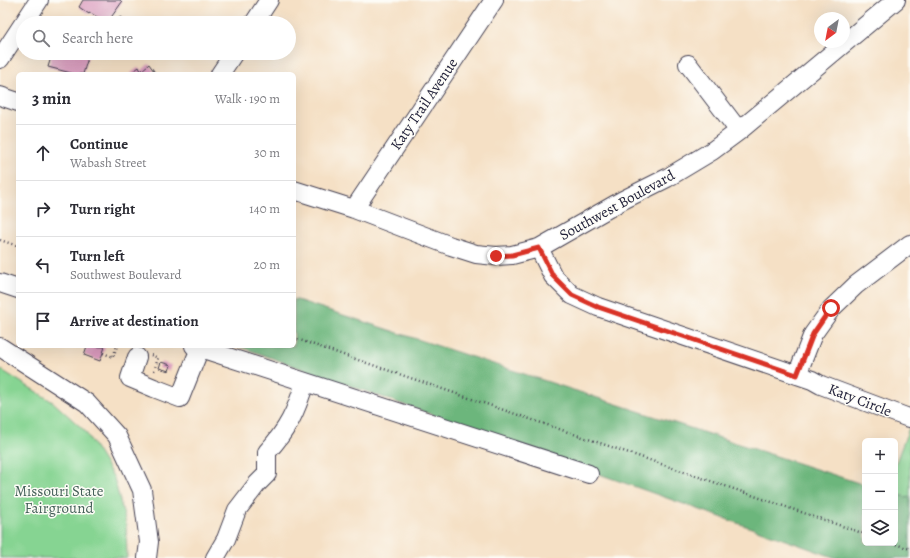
<!DOCTYPE html>
<meta charset="utf-8">
<style>
body{margin:0;font-family:Alegreya,serif;background:#f7f7f7;color:#2b2b33}
.controls{position:absolute;right:12px;bottom:12px;display:grid;overflow:hidden;border-radius:6px;box-shadow:0 4px 16px #0002}
.controls button{width:36px;height:36px;display:grid;place-items:center;padding:0;border:0;border-bottom:1px solid #e1e1e2;background:#fff;color:#2b2b33;font:20px sans-serif}
.compass{position:absolute;left:814px;top:12px;width:36px;height:36px;border-radius:50%;background:#fff;box-shadow:0 4px 16px #0002;rotate:212deg}
.stop{position:absolute;width:12px;height:12px;margin:-9px;border:3px solid #d93025;border-radius:50%;background:#fff}
.stop.end{background:#d93025;border-color:#fff;box-shadow:0 1px 4px #0008}
.list{margin:0;padding:0;list-style:none}
h2{display:flex;justify-content:space-between;align-items:center;height:52px;margin:0;padding:0 16px;font-size:17px}
h2 small{font-size:13px;font-weight:400;color:#7c7c81}
.list li{display:grid;grid-template-columns:26px 1fr auto;gap:12px;align-items:center;box-sizing:border-box;height:56px;padding:0 16px;border-top:1px solid #e1e1e2}
.list b{display:block;font-size:15px;white-space:nowrap}
.list p{margin:0;font-size:13px;white-space:nowrap;color:#7c7c81}
.list em{font-size:13px;font-style:normal;color:#7c7c81}
.icon{flex:none;width:22px;height:22px;fill:none;stroke:currentColor;stroke-width:2;stroke-linecap:round;stroke-linejoin:round}
.map{position:relative;flex:none;width:910px;height:558px;overflow:hidden}
.search{position:absolute;background:#fff;box-shadow:0 4px 16px #0002;left:16px;top:16px;width:280px;height:44px;display:flex;align-items:center;gap:10px;box-sizing:border-box;padding:0 14px;border-radius:22px;color:#7c7c81;font-size:15px}
.panel{position:absolute;background:#fff;box-shadow:0 4px 16px #0002;left:16px;top:72px;width:280px;height:276px;border-radius:6px}
.map>svg:first-child{display:block}
</style>
<div class="map">
<svg width="910" height="558" viewBox="0 0 910 558">
<rect width="100%" height="100%" fill="#fdfcf7"/>
<filter id="ink" filterUnits="userSpaceOnUse"><feTurbulence type="fractalNoise" baseFrequency=".025" numOctaves="2"/><feDisplacementMap in="SourceGraphic" scale="8" xChannelSelector="R" yChannelSelector="G"/><feConvolveMatrix kernelMatrix="1 2 1 2 8 2 1 2 1" color-interpolation-filters="sRGB"/></filter>
<filter id="wash" filterUnits="userSpaceOnUse"><feTurbulence type="fractalNoise" baseFrequency=".012" numOctaves="4" result="noise"/><feDisplacementMap in="SourceGraphic" scale="16" xChannelSelector="R" yChannelSelector="G"/><feGaussianBlur stdDeviation="0.9" result="paint"/><feColorMatrix in="noise" values="0 0 0 0 0 0 0 0 0 0 0 0 0 0 0 0 0 1.4 0 .05"/><feComposite in="paint" operator="in"/></filter>
<g filter="url(#wash)">
<rect width="100%" height="100%" fill="#f5e0c5"/>
<!-- green -->
<path fill="#86d492" stroke="#547b66" d="M 0,369 L 53,402 L 85,431 L 114,478 L 126,524 L 127,558 L 0,558 Z
M 910,425 L 910,498 L 895,494 L 895,465 Z"/>
<!-- forest -->
<path fill="#6cb67c" stroke="#476c5c" d="M 294,299 L 865,485 L 865,543 L 895,543 L 895,494 L 910,498 L 910,558 L 836,558 L 238,346 L 294,346 Z"/>
<g id="blocks">
<!-- building -->
<path fill="#da9abd" d="M 83,0 L 120,0 L 122,2 L 107,23 L 89,12 L 89,14 L 79,7 Z
M 120,17 L 129,23 L 116,23 Z
M 61,53 L 94,53 L 94,55 L 89,54 L 83,74 L 75,74 L 48,67 L 52,54 L 61,56 Z
M 149,64 L 156,74 L 132,74 L 131,73 L 139,67 L 141,71 Z
M 87,346 L 105,347 L 100,361 L 84,355 Z
M 161,362 L 171,365 L 169,371 L 159,368 Z"/>
</g>
</g>
<g filter="url(#ink)">
<use href="#blocks" fill-opacity="0" stroke="#423e50" stroke-width="1"/>
<g fill="none" stroke-linecap="round" stroke-linejoin="round">
<defs>
<path id="minor" d="M 24,23 L 39,0
M 254,23 L 269,0
M 0,59 L 23,24
M 688,64 L 739,131
M 220,74 L 234,53
M 0,96 L 18,102
M 294,190 L 354,209 L 451,246 L 476,254 L 496,256 L 512,255 L 539,248 L 623,200 L 667,178 L 712,151 L 739,131 L 896,0
M 354,209 L 494,0
M 539,248 L 553,276 L 572,295 L 598,307 L 812,380 L 821,385 L 906,417 L 910,418
M 0,283 L 18,289
M 194,346 L 589,474
M 0,347 L 87,403 L 117,436 L 142,490 L 149,542 L 147,558
M 137,357 L 130,378 L 154,388 L 180,398 L 200,348
M 797,375 L 813,334 L 831,309 L 856,285 L 910,244
M 215,558 L 226,539 L 237,510 L 257,484 L 267,474 L 267,452 C 288,429 296,412 305,382"/>
</defs>
<!-- minor casing -->
<use href="#minor" stroke="#423e50" stroke-width="20"/>
<!-- path -->
<path stroke="#423e50" stroke-width="2.5" stroke-dasharray="1 3" stroke-linecap="butt" d="M 0,240 L 18,246
M 294,338 L 865,534
M 103,353 L 113,357 L 117,346
M 151,355 L 158,358 L 154,371 L 155,371
M 892,543 L 910,549"/>
<!-- minor -->
<use href="#minor" stroke="#fff" stroke-width="18"/>
</g>
</g>
<g fill="none" stroke-linecap="round" stroke-linejoin="round" filter="url(#ink)">
<!-- route -->
<path stroke="#d93025" stroke-width="5" d="M 496,256 L 512,255 L 539,248 L 553,276 L 572,295 L 598,307 L 797,375 L 813,334 L 831,308"/>
</g>
<g text-anchor="middle" stroke-width="3" stroke-linejoin="round" paint-order="stroke">
<!-- street labels -->
<g font-size="15" fill="#22223b" stroke="#fdfcf7">
<text transform="translate(424 104) rotate(-56)" y="5">Katy Trail Avenue</text>
<text transform="translate(617 205) rotate(-29)" y="5">Southwest Boulevard</text>
<text transform="translate(860 400) rotate(21)" y="5">Katy Circle</text>
</g>
<!-- park labels -->
<g font-size="15" fill="#456059" stroke="#fdfcf7">
<text x="59" y="496">Missouri State<tspan x="59" dy="17">Fairground</tspan></text>
</g>
</g>
</svg>
<div class="controls">
<button>+</button>
<button>−</button>
<button><svg class="icon" aria-label="layers" viewBox="0 0 24 24"><path d="M12 4l9 5-9 5-9-5zM3 14l9 5 9-5"/></svg></button>
</div>
<svg class="compass" viewBox="-18 -18 36 36"><path d="M0-13l5 13h-10z" fill="#e53935"/><path d="M0 13l5-13h-10z" fill="#7c7c81"/></svg>
<div class="stop" style="left:831px;top:308px"></div>
<div class="stop end" style="left:496px;top:256px"></div>
<div class="search"><svg class="icon" aria-label="search" viewBox="0 0 24 24"><circle cx="10" cy="10" r="6"/><path d="M15 15l6 6"/></svg>Search here</div>
<section class="panel">
<h2>3 min<small>Walk · 190 m</small></h2>
<ul class="list">
<li><svg class="icon" aria-label="ahead" viewBox="0 0 24 24"><path d="M12 20V5M6 11l6-6 6 6"/></svg><div><b>Continue</b><p>Wabash Street</p></div><em>30 m</em></li>
<li><svg class="icon" aria-label="right" viewBox="0 0 24 24"><path d="M7 20v-9h11M14 6l5 5-5 5"/></svg><div><b>Turn right</b></div><em>140 m</em></li>
<li><svg class="icon" aria-label="left" viewBox="0 0 24 24"><path d="M17 20v-9H6M10 6l-5 5 5 5"/></svg><div><b>Turn left</b><p>Southwest Boulevard</p></div><em>20 m</em></li>
<li><svg class="icon" aria-label="arrive" viewBox="0 0 24 24"><path d="M6 21V4h12l-3 4 3 4H6"/></svg><div><b>Arrive at destination</b></div></li>
</ul>
</section>
</div>
